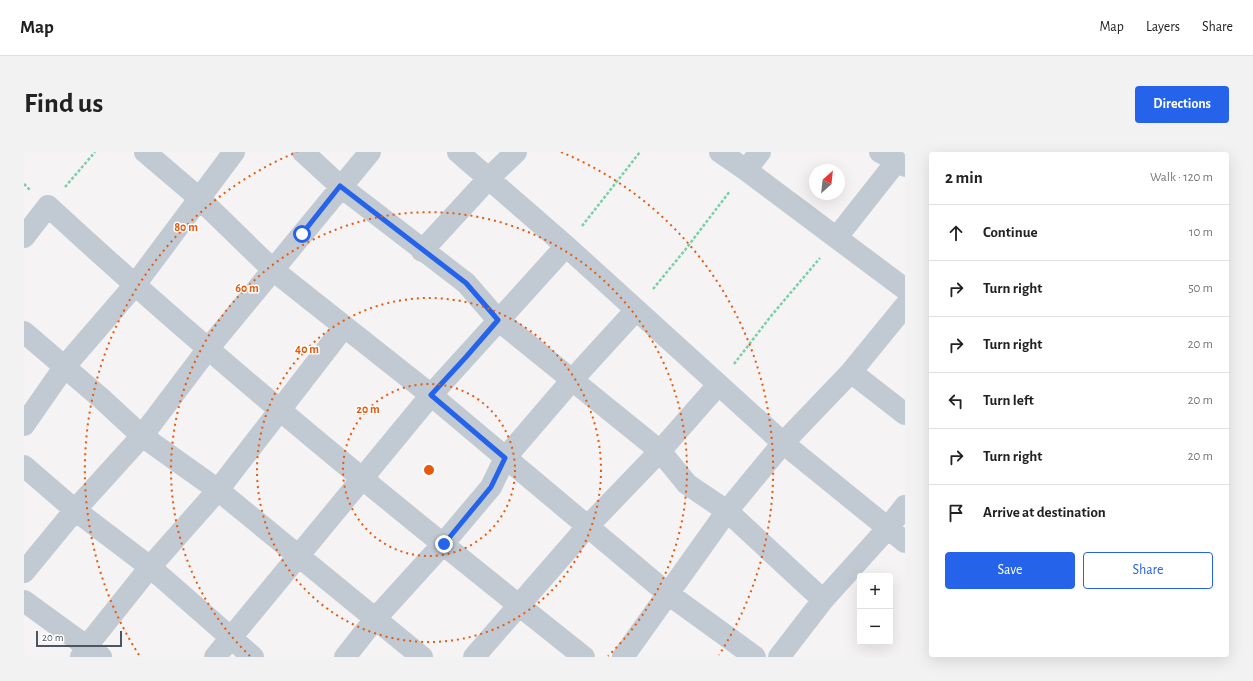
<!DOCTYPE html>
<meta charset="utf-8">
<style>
body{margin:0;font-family:"Alegreya Sans",sans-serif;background:#f2f2f2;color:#222}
.controls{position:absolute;right:12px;bottom:12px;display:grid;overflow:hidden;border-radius:4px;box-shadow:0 4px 16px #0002}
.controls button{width:36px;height:36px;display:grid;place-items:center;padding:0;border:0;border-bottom:1px solid #e0e0e0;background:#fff;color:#222;font:20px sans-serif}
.compass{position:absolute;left:785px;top:12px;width:36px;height:36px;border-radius:50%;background:#fff;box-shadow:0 4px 16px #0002;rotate:27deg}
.scale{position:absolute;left:12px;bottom:10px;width:86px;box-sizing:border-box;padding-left:4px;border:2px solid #4a5661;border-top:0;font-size:11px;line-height:14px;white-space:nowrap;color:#4a5661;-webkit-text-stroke:3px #fff;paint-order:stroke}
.stop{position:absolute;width:12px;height:12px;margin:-9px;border:3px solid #2563eb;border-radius:50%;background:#fff}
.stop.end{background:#2563eb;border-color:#fff;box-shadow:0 1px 4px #0008}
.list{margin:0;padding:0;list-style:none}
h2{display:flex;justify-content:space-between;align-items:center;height:52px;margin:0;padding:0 16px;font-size:17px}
h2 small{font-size:13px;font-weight:400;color:#767676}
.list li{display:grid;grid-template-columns:26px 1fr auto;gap:12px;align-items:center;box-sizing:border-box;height:56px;padding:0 16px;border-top:1px solid #e0e0e0}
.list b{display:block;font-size:15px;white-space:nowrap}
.list em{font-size:13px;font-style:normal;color:#767676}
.actions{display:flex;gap:8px;padding:12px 16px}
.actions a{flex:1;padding:9px 0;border:1px solid #2563eb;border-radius:4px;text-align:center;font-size:14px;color:#2563eb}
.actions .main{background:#2563eb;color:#fff}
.icon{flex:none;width:22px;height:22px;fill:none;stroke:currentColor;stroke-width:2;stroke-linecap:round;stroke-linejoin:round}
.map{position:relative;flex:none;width:881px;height:505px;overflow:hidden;border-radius:4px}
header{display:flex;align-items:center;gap:24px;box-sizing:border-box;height:56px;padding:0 20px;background:#fff;border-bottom:1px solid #e0e0e0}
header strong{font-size:19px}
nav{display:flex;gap:22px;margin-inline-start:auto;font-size:14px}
.intro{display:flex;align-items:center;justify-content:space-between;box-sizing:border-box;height:96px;padding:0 24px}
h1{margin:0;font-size:28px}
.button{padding:10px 18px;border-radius:4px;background:#2563eb;color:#fff;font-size:14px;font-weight:700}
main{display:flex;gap:24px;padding:0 24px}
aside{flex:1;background:#fff;border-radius:4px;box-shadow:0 4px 16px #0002}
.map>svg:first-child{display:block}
</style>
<header>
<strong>Map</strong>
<nav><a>Map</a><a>Layers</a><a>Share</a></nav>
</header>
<div class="intro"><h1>Find us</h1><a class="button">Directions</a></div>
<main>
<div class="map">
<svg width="881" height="505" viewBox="0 0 881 505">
<rect width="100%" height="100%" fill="#f5f3f3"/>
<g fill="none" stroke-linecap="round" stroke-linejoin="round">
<!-- path -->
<path stroke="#7ad0a6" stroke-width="2.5" stroke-dasharray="3 2" stroke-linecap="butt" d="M 0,32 L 6,38
M 41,35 L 71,0
M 558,74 L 616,0
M 629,137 L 661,98 L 706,39
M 710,212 L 747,164 L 796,106"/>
<!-- street -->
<path stroke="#c1cad2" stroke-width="22" d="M 121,0 L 175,46 L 249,118 L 407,243 L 643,441 L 731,505
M 279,0 L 316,34 L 442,131 L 474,168 L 636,299 L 663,332 L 703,359 L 799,448
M 434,0 L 542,94 L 759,291 L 881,390
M 696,0 L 722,18 L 881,137
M 856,0 L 881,14
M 722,18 L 736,0
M 0,85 L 24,54 C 196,213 377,360 560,505
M 813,85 L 880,0
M 398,99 L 465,26 L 492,0
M 0,180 L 78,247 L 118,284 L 194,338 L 398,505
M 827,220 L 881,262
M 0,273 L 41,214 L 110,134 L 210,0
M 0,314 L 51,358 L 126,415 L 229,505
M 0,420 L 51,358 L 118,284 L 183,198 L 346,0
M 0,449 L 77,505
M 57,505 L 63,494 L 126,415 L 194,338 L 320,175
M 191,505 L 407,243 L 542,94
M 321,505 L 351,467 L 419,392 L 467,335 L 481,306 L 548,228 L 612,158
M 450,505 L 563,375 L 636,299 L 694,233
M 599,505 L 703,359 L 759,291 L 827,220 L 881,154
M 755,505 L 799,448 L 863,377 L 881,354"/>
</g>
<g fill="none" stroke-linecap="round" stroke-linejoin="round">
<!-- route -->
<path stroke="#2563eb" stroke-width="5" d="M 278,82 L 316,34 L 442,131 L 474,168 L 442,205 L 407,243 L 481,306 L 467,335 L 420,392"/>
</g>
<!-- distance rings -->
<g fill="none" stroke="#e8590c" stroke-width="2" stroke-dasharray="2 4">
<circle cx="405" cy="318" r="86"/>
<circle cx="405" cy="318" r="172"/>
<path d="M226 504A258 258 0 1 1 584 504"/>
<path d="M115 503A344 344 0 0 1 273 0M537 0A344 344 0 0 1 695 503"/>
</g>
<circle cx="405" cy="318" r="6" fill="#e8590c" stroke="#fff" stroke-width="2"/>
<g font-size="12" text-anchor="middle" font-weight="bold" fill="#e8590c" stroke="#fff" stroke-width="3" stroke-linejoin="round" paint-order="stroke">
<text x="162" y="79">80 m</text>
<text x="223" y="140">60 m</text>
<text x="283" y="201">40 m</text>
<text x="344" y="261">20 m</text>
</g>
</svg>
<div class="controls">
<button>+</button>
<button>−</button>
</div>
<svg class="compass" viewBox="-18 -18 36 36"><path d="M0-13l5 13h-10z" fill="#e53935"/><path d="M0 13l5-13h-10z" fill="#767676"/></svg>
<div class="scale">20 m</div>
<div class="stop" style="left:278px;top:82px"></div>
<div class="stop end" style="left:420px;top:392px"></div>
</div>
<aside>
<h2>2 min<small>Walk · 120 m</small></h2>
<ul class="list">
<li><svg class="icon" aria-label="ahead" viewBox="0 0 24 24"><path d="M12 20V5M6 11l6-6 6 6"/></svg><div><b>Continue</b></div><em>10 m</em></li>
<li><svg class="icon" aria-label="right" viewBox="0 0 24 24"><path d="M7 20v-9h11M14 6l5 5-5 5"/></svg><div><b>Turn right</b></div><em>50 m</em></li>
<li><svg class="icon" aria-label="right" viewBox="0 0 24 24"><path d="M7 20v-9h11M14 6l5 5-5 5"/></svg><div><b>Turn right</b></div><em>20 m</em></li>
<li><svg class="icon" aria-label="left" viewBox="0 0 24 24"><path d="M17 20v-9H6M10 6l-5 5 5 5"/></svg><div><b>Turn left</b></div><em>20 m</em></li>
<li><svg class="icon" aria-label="right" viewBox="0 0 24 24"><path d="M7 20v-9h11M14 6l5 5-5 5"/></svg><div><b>Turn right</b></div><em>20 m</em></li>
<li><svg class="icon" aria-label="arrive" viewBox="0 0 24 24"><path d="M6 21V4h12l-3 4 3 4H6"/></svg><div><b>Arrive at destination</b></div></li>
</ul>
<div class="actions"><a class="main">Save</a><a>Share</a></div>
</aside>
</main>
